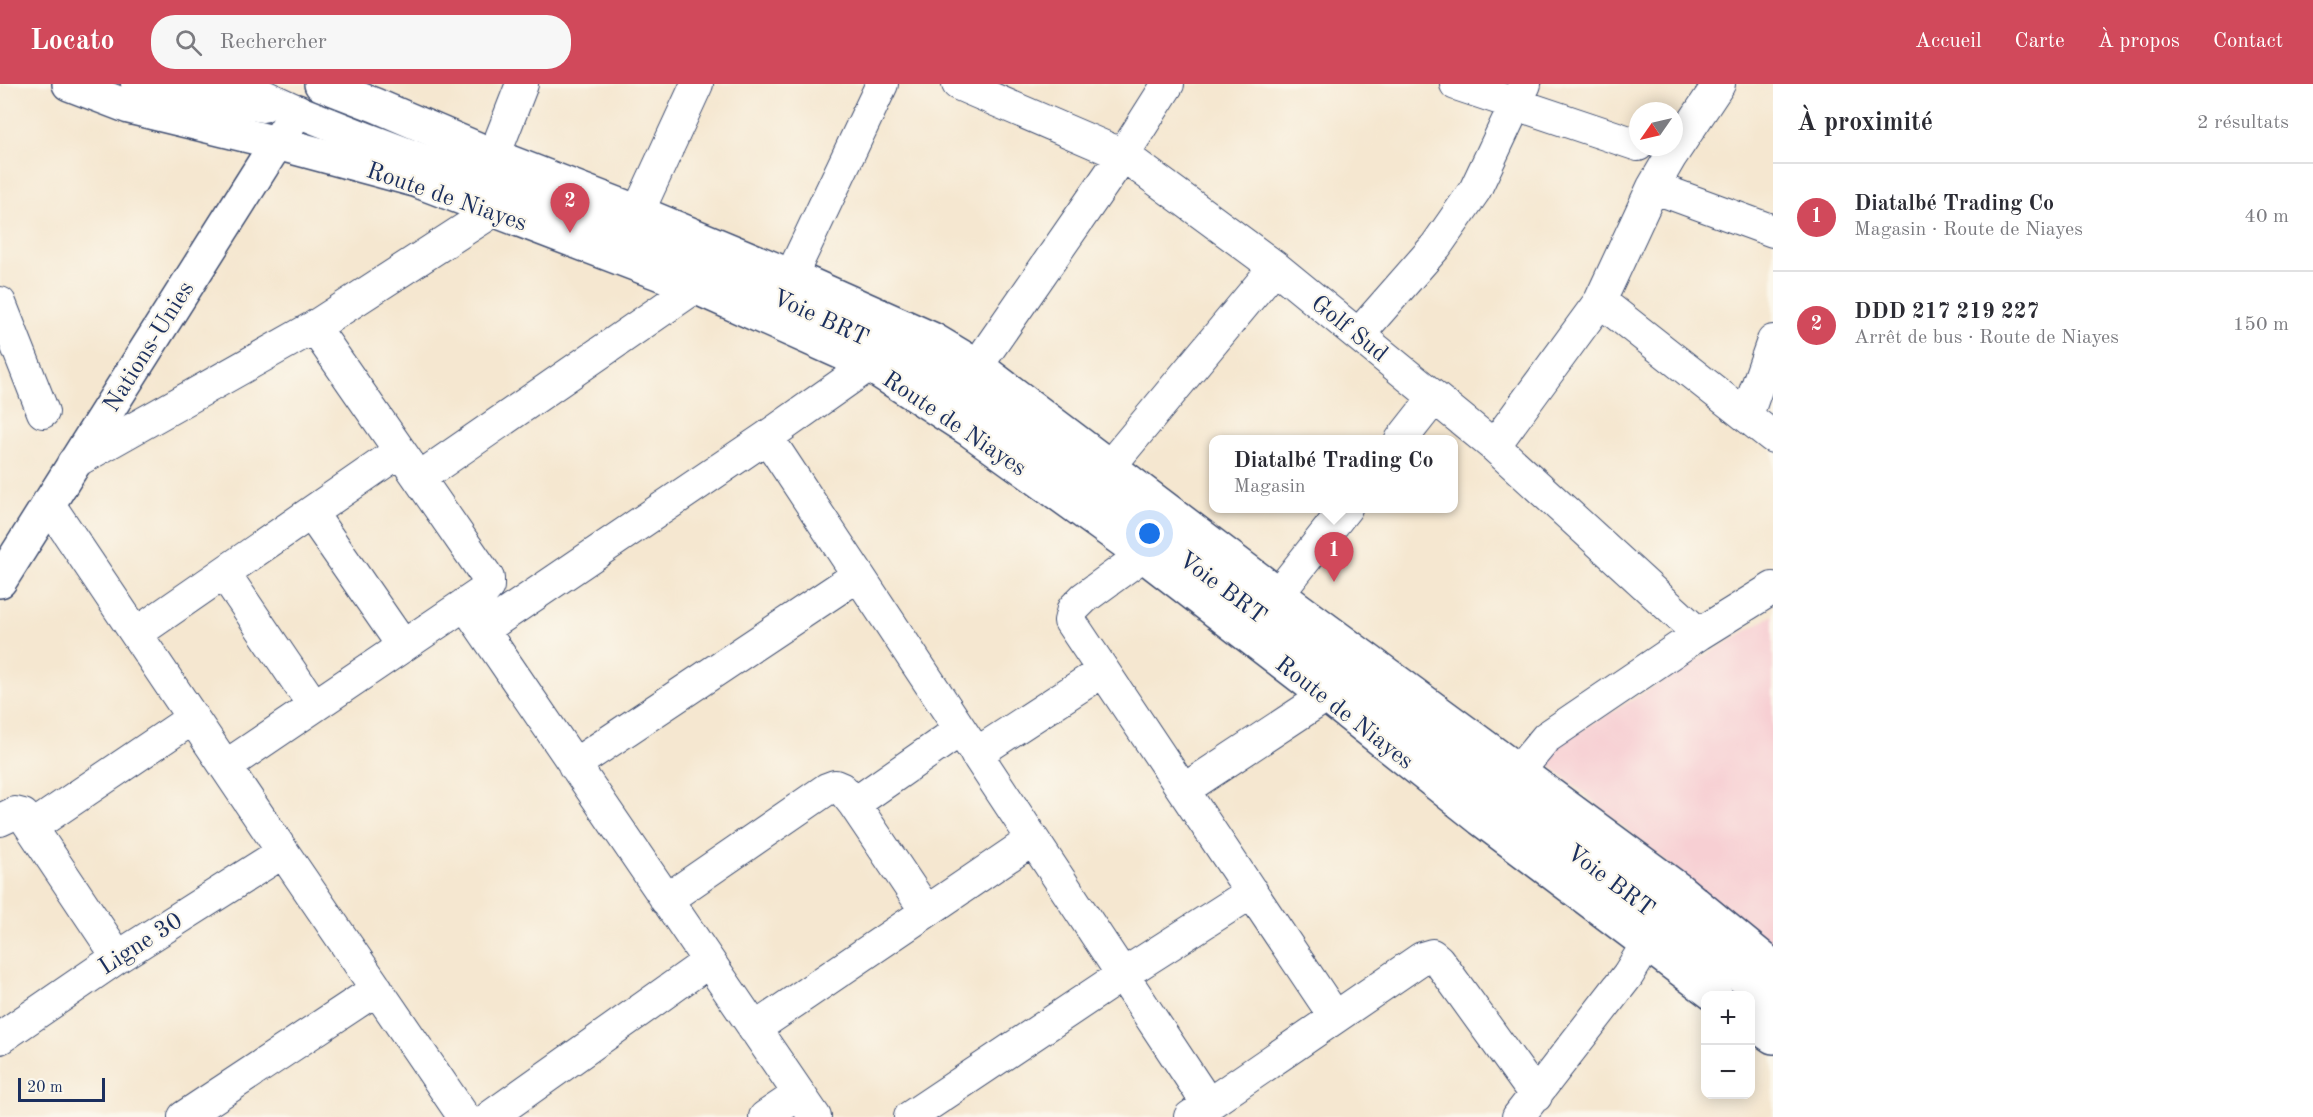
<!DOCTYPE html>
<html lang="fr">
<meta charset="utf-8">
<style>
body{margin:0;font-family:"Old Standard TT",serif;background:#f7f7f7;color:#2b2b33}
.controls{position:absolute;right:18px;bottom:18px;display:grid;overflow:hidden;border-radius:12px;box-shadow:0 3px 15px #0003}
.controls button{width:54px;height:54px;display:grid;place-items:center;padding:0;border:0;border-bottom:2px solid #e1e1e2;background:#fff;color:#2b2b33;font:30px sans-serif}
.compass{position:absolute;left:1629px;top:18px;width:54px;height:54px;border-radius:50%;background:#fff;box-shadow:0 3px 15px #0003;rotate:236deg}
.scale{position:absolute;left:18px;bottom:15px;width:87px;box-sizing:border-box;padding-left:6px;border:3px solid #1b2f5e;border-top:0;font-size:16px;line-height:21px;white-space:nowrap;color:#1b2f5e;-webkit-text-stroke:4px #fbf7ec;paint-order:stroke}
.you{position:absolute;left:1150px;top:450px;width:21px;height:21px;margin:-15px;border:4px solid #fff;border-radius:50%;background:#1a73e8;box-shadow:0 0 0 9px #1a73e833}
.badge{display:grid;place-items:center;width:39px;height:39px;border-radius:50%;background:#d1495b;color:#fff;font-size:20px;font-weight:700}
.pin{position:absolute;translate:-50% -50px;filter:drop-shadow(0 2px 3px #0008)}
.pin::after{content:'';position:absolute;top:32px;width:21px;height:18px;background:inherit;clip-path:polygon(0 0,100% 0,50% 100%)}
.popup{position:absolute;left:1209px;top:351px;width:249px;height:78px;box-sizing:border-box;display:grid;place-content:center;border-radius:12px;background:#fff;filter:drop-shadow(0 2px 4px #0005);font-size:20px;white-space:nowrap;color:#7c7c81}
.popup b{font-size:22px;color:#2b2b33}
.popup::after{content:'';position:absolute;left:50%;top:100%;margin-left:-12px;border:12px solid transparent;border-top-color:#fff}
.list{margin:0;padding:0;list-style:none}
h2{display:flex;justify-content:space-between;align-items:center;height:78px;margin:0;padding:0 24px;font-size:26px}
h2 small{font-size:20px;font-weight:400;color:#7c7c81}
.list li{display:grid;grid-template-columns:39px 1fr auto;gap:18px;align-items:center;box-sizing:border-box;height:108px;padding:0 24px;border-top:2px solid #e1e1e2}
.list b{display:block;font-size:22px;white-space:nowrap}
.list p{margin:0;font-size:20px;white-space:nowrap;color:#7c7c81}
.list em{font-size:20px;font-style:normal;color:#7c7c81}
.icon{flex:none;width:33px;height:33px;fill:none;stroke:currentColor;stroke-width:2;stroke-linecap:round;stroke-linejoin:round}
.map{position:relative;flex:none;width:1773px;height:1033px;overflow:hidden}
header{display:flex;align-items:center;gap:36px;box-sizing:border-box;height:84px;padding:0 30px;background:#d1495b;color:#fff}
header strong{font-size:28px}
nav{display:flex;gap:33px;margin-inline-start:auto;font-size:21px}
.search{width:420px;height:54px;background:#f7f7f7;display:flex;align-items:center;gap:15px;box-sizing:border-box;padding:0 21px;border-radius:24px;color:#7c7c81;font-size:22px}
main{display:flex}
aside{flex:1;background:#fff}
.map>svg:first-child{display:block}
</style>
<header>
<strong>Locato</strong>
<div class="search"><svg class="icon" aria-label="search" viewBox="0 0 24 24"><circle cx="10" cy="10" r="6"/><path d="M15 15l6 6"/></svg>Rechercher</div>
<nav><a>Accueil</a><a>Carte</a><a>À propos</a><a>Contact</a></nav>
</header>
<main>
<div class="map">
<svg width="1773" height="1033" viewBox="0 0 1773 1033">
<rect width="100%" height="100%" fill="#fbf7ec"/>
<filter id="ink" filterUnits="userSpaceOnUse"><feTurbulence type="fractalNoise" baseFrequency=".0167" numOctaves="2"/><feDisplacementMap in="SourceGraphic" scale="12" xChannelSelector="R" yChannelSelector="G"/><feConvolveMatrix kernelMatrix="1 2 1 2 8 2 1 2 1" color-interpolation-filters="sRGB"/></filter>
<filter id="wash" filterUnits="userSpaceOnUse"><feTurbulence type="fractalNoise" baseFrequency=".008" numOctaves="4" result="noise"/><feDisplacementMap in="SourceGraphic" scale="24" xChannelSelector="R" yChannelSelector="G"/><feGaussianBlur stdDeviation="1.35" result="paint"/><feColorMatrix in="noise" values="0 0 0 0 0 0 0 0 0 0 0 0 0 0 0 0 0 1.4 0 .05"/><feComposite in="paint" operator="in"/></filter>
<g filter="url(#wash)">
<rect width="100%" height="100%" fill="#f5e7d0"/>
<!-- built -->
<path fill="#f7cfd3" d="M 1773,531 L 1773,867 L 1539,672 Z"/>
</g>
<g filter="url(#ink)">
<g fill="none" stroke-linecap="round" stroke-linejoin="round">
<defs>
<path id="minor" d="M 137,0 L 263,22
M 238,0 L 297,27 L 365,54 L 718,189 L 830,234 L 931,288 L 1090,403 L 1733,886 L 1773,919
M 958,0 L 1123,71 L 1275,183 L 1494,362 L 1699,550
M 1456,0 L 1638,61
M 494,72 L 522,0
M 1653,103 L 1773,147
M 638,128 L 697,0
M 791,192 L 882,0
M 1600,217 L 1773,353
M 0,219 L 43,328
M 1359,250 L 1436,162 L 1475,106 L 1525,0
M 977,282 L 1123,71 L 1168,0
M 1747,331 L 1773,257
M 767,353 L 1208,1020
M 1401,356 L 1434,314
M 1494,362 L 1600,217 L 1653,103 L 1671,72 L 1719,0
M 73,379 L 314,243 L 493,127
M 1109,383 L 1275,183
M 419,394 L 695,203
M 48,419 L 283,768 L 464,1033
M 311,429 L 403,562
M 1143,471 L 1084,514 L 1073,525 L 1070,537 L 1335,933
M 224,489 L 314,622
M 1278,510 L 1346,424
M 465,520 L 815,1033
M 484,545 L 767,353 L 869,281
M 137,549 L 400,367
M 976,670 L 1103,587
M 574,681 L 857,492
M 226,682 L 483,508 L 488,502 L 488,494 L 314,243
M 1185,705 L 1326,612
M 1501,708 L 1547,653 L 1699,550 L 1773,504
M 854,720 L 960,646
M 0,736 L 15,729 L 23,731 L 118,873
M 32,743 L 193,634
M 666,816 L 827,705 L 835,702 L 842,705 L 854,720 L 926,827
M 754,945 L 1032,756
M 0,954 L 118,873 L 283,768
M 184,1033 L 377,905
M 490,1033 L 708,878
M 765,1033 L 799,1010
M 910,1033 L 1122,891 L 1252,808
M 1190,1033 L 1422,874 L 1432,871 L 1438,876 L 1536,1012
M 1518,1033 L 1628,891 L 1661,837"/>
<path id="major" d="M 69,0 L 129,23 L 277,59 L 415,96 L 695,203 L 869,281 L 971,347 L 1143,471 L 1326,612 L 1481,735 L 1716,912
M 321,0 L 375,21 L 494,72 L 638,128 L 791,192 L 932,255 L 977,282 L 1278,510 L 1678,805 L 1773,883
M 0,497 L 297,27
M 1750,937 L 1773,953"/>
</defs>
<!-- minor casing -->
<use href="#minor" stroke="#3c4b6f" stroke-width="34"/>
<!-- major casing -->
<use href="#major" stroke="#3c4b6f" stroke-width="36"/>
<!-- minor -->
<use href="#minor" stroke="#fff" stroke-width="32"/>
<!-- major -->
<use href="#major" stroke="#fff" stroke-width="33"/>
</g>
</g>
<g text-anchor="middle" stroke-width="4.5" stroke-linejoin="round" paint-order="stroke">
<!-- street labels -->
<g font-size="24" fill="#1b2f5e" stroke="#fbf7ec">
<text transform="translate(447 112) rotate(19)" y="8">Route de Niayes</text>
<text transform="translate(821 233) rotate(25)" y="8">Voie BRT</text>
<text transform="translate(1350 244) rotate(39)" y="8">Golf Sud</text>
<text transform="translate(148 262) rotate(-58)" y="8">Nations-Unies</text>
<text transform="translate(955 339) rotate(34)" y="8">Route de Niayes</text>
<text transform="translate(1223 503) rotate(37)" y="8">Voie BRT</text>
<text transform="translate(1345 628) rotate(38)" y="8">Route de Niayes</text>
<text transform="translate(1611 796) rotate(37)" y="8">Voie BRT</text>
<text transform="translate(140 859) rotate(-33)" y="8">Ligne 30</text>
</g>
</g>
</svg>
<div class="controls">
<button>+</button>
<button>−</button>
</div>
<svg class="compass" viewBox="-18 -18 36 36"><path d="M0-13l5 13h-10z" fill="#e53935"/><path d="M0 13l5-13h-10z" fill="#7c7c81"/></svg>
<div class="scale">20 m</div>
<div class="you"></div>
<div class="pin badge" style="left:1334px;top:498px">1</div>
<div class="popup"><b>Diatalbé Trading Co</b>Magasin</div>
<div class="pin badge" style="left:570px;top:149px">2</div>
</div>
<aside>
<h2>À proximité<small>2 résultats</small></h2>
<ul class="list">
<li><span class="badge">1</span><div><b>Diatalbé Trading Co</b><p>Magasin · Route de Niayes</p></div><em>40 m</em></li>
<li><span class="badge">2</span><div><b>DDD 217 219 227</b><p>Arrêt de bus · Route de Niayes</p></div><em>150 m</em></li>
</ul>
</aside>
</main>
